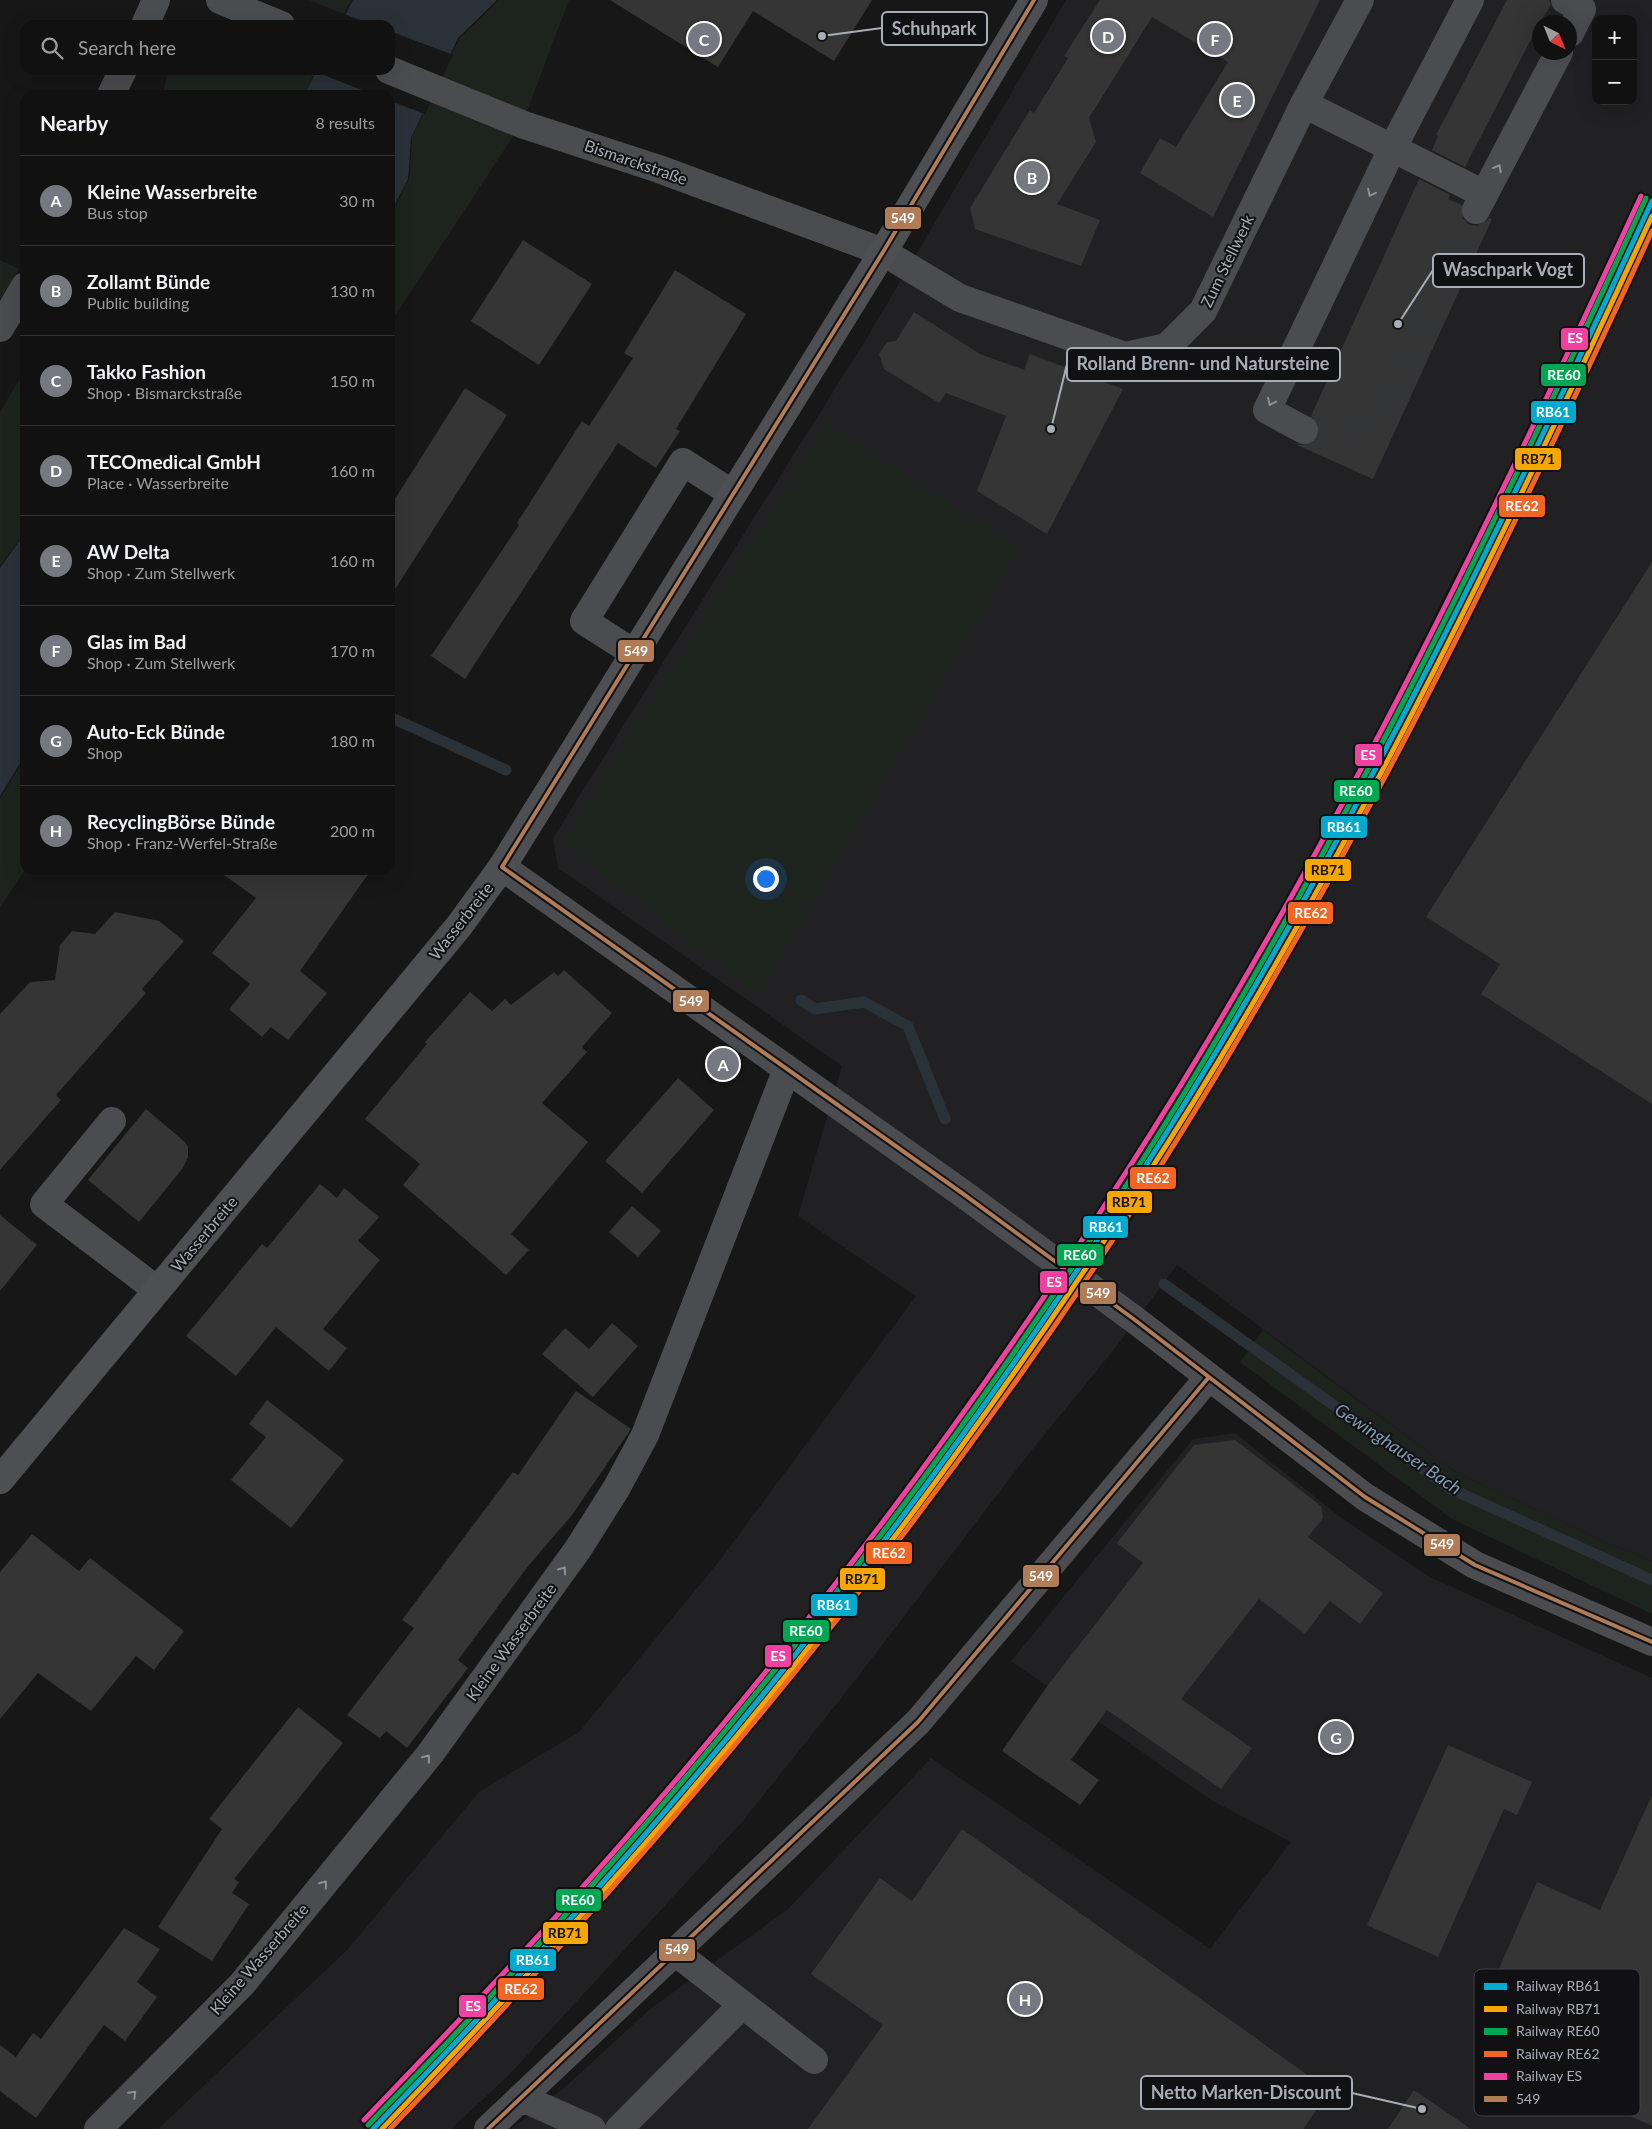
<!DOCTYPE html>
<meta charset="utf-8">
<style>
body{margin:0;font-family:Lato,sans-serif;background:#1e1f1f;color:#f1f3f6}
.controls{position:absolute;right:15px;top:15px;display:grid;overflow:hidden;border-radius:10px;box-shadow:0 5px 20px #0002}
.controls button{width:45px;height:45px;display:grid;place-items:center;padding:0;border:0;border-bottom:1px solid #303131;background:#111;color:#f1f3f6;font:25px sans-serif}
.compass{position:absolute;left:1532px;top:15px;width:45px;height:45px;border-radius:50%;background:#111;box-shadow:0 5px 20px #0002;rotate:137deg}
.you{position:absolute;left:765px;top:878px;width:18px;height:18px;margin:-12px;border:4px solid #fff;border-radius:50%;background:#1a73e8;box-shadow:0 0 0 8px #1a73e833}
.badge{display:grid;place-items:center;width:32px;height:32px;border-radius:50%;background:#757880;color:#fff;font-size:16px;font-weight:700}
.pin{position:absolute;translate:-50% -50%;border:2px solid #fff;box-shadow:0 1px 5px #0006}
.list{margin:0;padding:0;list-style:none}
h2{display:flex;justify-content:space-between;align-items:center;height:65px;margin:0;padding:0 20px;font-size:21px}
h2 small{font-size:16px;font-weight:400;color:#9c9d9f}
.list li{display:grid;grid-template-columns:32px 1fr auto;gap:15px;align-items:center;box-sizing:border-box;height:90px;padding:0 20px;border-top:1px solid #303131}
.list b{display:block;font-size:19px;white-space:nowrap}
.list p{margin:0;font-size:16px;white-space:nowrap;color:#9c9d9f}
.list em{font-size:16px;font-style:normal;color:#9c9d9f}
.icon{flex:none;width:28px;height:28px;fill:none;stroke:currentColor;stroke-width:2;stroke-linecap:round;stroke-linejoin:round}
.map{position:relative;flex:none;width:1652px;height:2129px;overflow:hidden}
.search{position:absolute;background:#111;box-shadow:0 5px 20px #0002;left:20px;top:20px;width:375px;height:55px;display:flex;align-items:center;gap:12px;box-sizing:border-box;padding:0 18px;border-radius:15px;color:#9c9d9f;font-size:19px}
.panel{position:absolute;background:#111;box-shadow:0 5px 20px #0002;left:20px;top:90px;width:375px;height:785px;border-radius:15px}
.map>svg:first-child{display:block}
</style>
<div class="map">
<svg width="1652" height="2129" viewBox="0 0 1652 2129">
<rect width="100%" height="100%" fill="#171717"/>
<!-- built -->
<path fill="#212123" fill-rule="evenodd" d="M 1066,0 L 1652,0 L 1652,1561 L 1600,1540 L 1454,1471 L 1177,1265 L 1116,1347 L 1027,1456 L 850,1687 L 742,1822 L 508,2076 L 451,2129 L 158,2129 L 347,1950 L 479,1792 L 579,1732 L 720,1560 L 916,1296 L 798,1216 L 842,1066 L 558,868 L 553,838 L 868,336 ZM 1596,19 L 1633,19 L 1633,101 L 1596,101 ZM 1540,22 L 1570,22 L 1570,52 L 1540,52 Z
M 1235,1433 L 1339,1516 L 1428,1576 L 1652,1678 L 1652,2129 L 511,2129 L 565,2087 L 650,2009 L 788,1909 L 931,1758 L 1210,1949 L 1291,1842 L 1211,1800 L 1011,1661 L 1193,1439 Z"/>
<!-- green -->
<path fill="#1d241e" d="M 309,0 L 351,0 L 344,14 Z
M 499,0 L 569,0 L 523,122 L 435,88 L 459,39 Z
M 168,70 L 310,70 L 315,72 L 304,95 L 163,95 Z
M 434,90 L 520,126 L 390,323 L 390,216 L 409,179 L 412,138 Z
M 0,260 L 19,269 L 0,300 Z
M 25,370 L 25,532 L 0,566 L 0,412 Z
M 827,423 L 1020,548 L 759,997 L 563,842 Z
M 25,757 L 25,870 L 0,907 L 0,799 Z
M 1263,1330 L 1454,1471 L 1600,1540 L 1652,1561 L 1652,1614 L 1452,1519 L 1240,1362 Z"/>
<!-- water -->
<path fill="#2a3239" d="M 353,0 L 497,0 L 458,38 L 411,138 L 408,179 L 390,214 L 390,95 L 304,95 L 317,70 L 390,70 L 390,25 L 340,25 Z
M 25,533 L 25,755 L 0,796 L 0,568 Z"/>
<!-- pier -->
<path fill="#171717" d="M 343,13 L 344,14 L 374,25 L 337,25 Z
M 390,31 L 453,55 L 425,114 L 390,101 L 390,95 L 375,95 L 313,71 L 390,70 Z"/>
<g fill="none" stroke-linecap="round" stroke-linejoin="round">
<!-- stream -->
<path stroke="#2a3239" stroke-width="11" d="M 390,717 L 506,770
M 801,1000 L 815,1009 L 864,1002 L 908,1026 L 945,1119
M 1164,1284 L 1451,1489 L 1652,1580"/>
</g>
<!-- building -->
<path fill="#353536" d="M 610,0 L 872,0 L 834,61 L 753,11 L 718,67 Z
M 1100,0 L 1320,0 L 1213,217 L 1140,173 L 1160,138 L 1176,147 L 1228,62 L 1152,17 L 1089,118 L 1096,142 L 1057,204 L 1100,220 L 1081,266 L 975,229 L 970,208 L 1030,110 L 1034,113 L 1068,58 L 1064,56 Z
M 1507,0 L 1549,0 L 1551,5 L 1540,22 L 1465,167 L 1432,150 L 1438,136 L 1436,135 Z
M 1419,179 L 1450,195 L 1448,199 L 1462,205 L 1463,218 L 1468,224 L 1477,226 L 1484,223 L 1489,218 L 1492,219 L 1373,479 L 1297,445 L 1312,444 L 1318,437 L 1320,429 L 1318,422 L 1311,416 Z
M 523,240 L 592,284 L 539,365 L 471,321 Z
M 675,270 L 746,314 L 676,429 L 680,431 L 656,468 L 618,443 L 465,679 L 431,656 L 519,525 L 517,523 L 582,421 L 589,426 L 633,358 L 624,353 Z
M 914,312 L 980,354 L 1024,370 L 1030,354 L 1123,389 L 1047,534 L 977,491 L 1006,416 L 946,393 L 939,403 L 884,369 L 879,354 L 887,342 L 896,341 Z
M 465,388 L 507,415 L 390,597 L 390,507 Z
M 1652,562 L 1652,1104 L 1481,994 L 1500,964 L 1426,917 Z
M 217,870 L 371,870 L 300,971 L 327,993 L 288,1040 L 271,1027 L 262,1037 L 229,1009 L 250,984 L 212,953 L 256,898 Z
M 115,912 L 159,921 L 184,941 L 142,989 L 146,993 L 56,1095 L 61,1100 L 0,1170 L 0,1014 L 30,982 L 55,980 L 60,945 L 72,931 L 95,934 Z
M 564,970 L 612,1013 L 582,1047 L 587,1052 L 542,1103 L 588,1142 L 511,1234 L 529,1250 L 506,1275 L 403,1185 L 420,1164 L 365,1119 L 427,1044 L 425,1042 L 470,992 L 492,1011 L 505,999 L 511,1005 L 554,972 L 558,976 Z
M 678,1078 L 714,1110 L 642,1193 L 605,1161 Z
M 146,1109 L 185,1142 L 188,1147 L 188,1157 L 183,1168 L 139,1222 L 88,1180 Z
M 320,1184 L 337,1198 L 344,1188 L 379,1217 L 358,1241 L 380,1260 L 323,1329 L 347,1348 L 329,1371 L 276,1327 L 236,1376 L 186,1336 L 262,1244 L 267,1248 Z
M 632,1206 L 661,1231 L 638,1257 L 609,1232 Z
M 0,1215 L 37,1245 L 0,1291 Z
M 612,1323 L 638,1346 L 593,1397 L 542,1354 L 565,1328 L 589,1349 Z
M 576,1391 L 631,1429 L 629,1432 L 572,1515 L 529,1565 L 458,1660 L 468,1668 L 407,1748 L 386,1731 L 380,1738 L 347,1715 L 414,1628 L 402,1620 L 513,1472 L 518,1475 Z
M 267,1400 L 344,1460 L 291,1528 L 231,1480 L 266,1437 L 249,1424 Z
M 1235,1440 L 1321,1506 L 1323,1518 L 1308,1537 L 1383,1593 L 1360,1624 L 1330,1601 L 1305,1634 L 1259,1599 L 1181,1699 L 1252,1748 L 1221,1789 L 1107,1710 L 1071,1760 L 1099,1780 L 1080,1805 L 1002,1751 L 1048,1685 L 1143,1563 L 1117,1543 L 1194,1445 Z
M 32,1534 L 79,1571 L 90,1558 L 184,1631 L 154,1670 L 136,1656 L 91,1711 L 38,1673 L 0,1719 L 0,1572 Z
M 298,1707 L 343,1743 L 234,1879 L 239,1882 L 232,1893 L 249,1904 L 212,1961 L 158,1927 L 222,1829 L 209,1819 Z
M 1448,1745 L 1532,1782 L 1517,1815 L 1504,1809 L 1438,1957 L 1367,1925 Z
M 1652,1795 L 1652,2126 L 1528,2070 L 1556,2008 L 1494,1980 L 1537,1882 L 1600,1910 Z
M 962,1829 L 1330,2091 L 1303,2129 L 808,2129 L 883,2025 L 811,1974 L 880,1878 L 912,1901 Z
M 124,1928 L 160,1949 L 137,1982 L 157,1997 L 125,2041 L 104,2025 L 36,2118 L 0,2091 L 0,2045 L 16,2057 L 33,2033 L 41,2039 Z
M 1414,2090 L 1471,2129 L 1388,2129 Z"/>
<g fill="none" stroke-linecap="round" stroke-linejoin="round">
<!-- minor-tunnel -->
<path stroke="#343537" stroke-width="28" stroke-dasharray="28 14" stroke-linecap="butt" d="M 1304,430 L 1331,436 L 1358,428 L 1382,406 L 1475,211"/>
<!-- minor -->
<path stroke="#4b4c50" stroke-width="28" d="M 220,0 L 281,25
M 1565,0 L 1582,9 L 1570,33
M 145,25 L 156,0
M 389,70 L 524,125 L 659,169 L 883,252 L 960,298 L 1125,356 L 1167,347 L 1203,311 L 1304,104 L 1360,0
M 111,95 L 123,70
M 1304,104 L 1484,194
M 1476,210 L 1559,52
M 0,328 L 25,286
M 1304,430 L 1267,410 L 1392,149 L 1470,0
M 634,653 L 584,621 L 683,462 L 733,494
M 502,867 L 962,1193 L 1135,1320 L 1365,1497 L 1475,1565 L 1652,1642
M 112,1121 L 44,1204 L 157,1290
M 675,1952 L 814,2060
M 522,2098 L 592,2129
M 98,2129 L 242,1984 L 430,1754 L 578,1549 L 616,1489 L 645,1435 L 787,1069
M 488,2129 L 918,1722 L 1209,1377
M 619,2129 L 742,2005"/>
<!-- major -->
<path stroke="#4d4f52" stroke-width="28" d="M 0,1480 L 459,926 L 502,867 L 883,252 L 1034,0"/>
<defs>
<path id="bus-1" d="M 502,867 L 962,1193 L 1135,1320 L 1365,1497 L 1475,1565 L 1652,1642
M 502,867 L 883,252 L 1034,0
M 488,2129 L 918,1722 L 1209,1377"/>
</defs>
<!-- bus-1 casing -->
<use href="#bus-1" stroke="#111113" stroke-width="8"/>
<!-- bus-1 -->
<use href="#bus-1" stroke="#b07c57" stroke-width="4"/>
<defs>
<path id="rail-1" d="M 373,2129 C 443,2056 513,1983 581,1907 C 787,1678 975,1432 1141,1173 C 1339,864 1499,534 1652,201"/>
<path id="rail-2" d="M 382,2129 C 486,2020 589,1910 687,1795 C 853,1601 1005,1395 1144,1180 C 1342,875 1500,546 1652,216"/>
<path id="rail-3" d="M 368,2125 C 439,2052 509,1978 576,1903 C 782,1674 970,1429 1136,1170 C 1334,861 1493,531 1646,198"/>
<path id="rail-4" d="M 390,2129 C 672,1835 933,1522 1153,1178 C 1345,876 1503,555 1652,231"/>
<path id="rail-5" d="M 364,2120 C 434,2047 504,1974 572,1899 C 777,1671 965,1425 1130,1166 C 1328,858 1488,528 1641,196"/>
</defs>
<!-- rail-1 casing -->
<use href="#rail-1" stroke="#111113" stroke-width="9"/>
<!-- rail-2 casing -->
<use href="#rail-2" stroke="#111113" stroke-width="9"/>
<!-- rail-3 casing -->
<use href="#rail-3" stroke="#111113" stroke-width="9"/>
<!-- rail-4 casing -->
<use href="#rail-4" stroke="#111113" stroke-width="9"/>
<!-- rail-5 casing -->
<use href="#rail-5" stroke="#111113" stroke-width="9"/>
<!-- rail-1 -->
<use href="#rail-1" stroke="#00a9ce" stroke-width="5"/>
<!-- rail-2 -->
<use href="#rail-2" stroke="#f7a600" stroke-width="5"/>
<!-- rail-3 -->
<use href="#rail-3" stroke="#00a651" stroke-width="5"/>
<!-- rail-4 -->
<use href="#rail-4" stroke="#f26522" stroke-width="5"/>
<!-- rail-5 -->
<use href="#rail-5" stroke="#f240a1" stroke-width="5"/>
</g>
<!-- one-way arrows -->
<defs><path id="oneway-chevron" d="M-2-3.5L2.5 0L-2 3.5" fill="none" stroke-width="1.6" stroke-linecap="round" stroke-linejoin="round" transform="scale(1.25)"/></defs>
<g stroke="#8c9099">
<use href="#oneway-chevron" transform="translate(1498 168) rotate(-62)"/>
<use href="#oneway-chevron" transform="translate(1371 193) rotate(116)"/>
<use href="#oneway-chevron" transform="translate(1271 402) rotate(115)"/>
<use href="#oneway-chevron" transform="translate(563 1570) rotate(-54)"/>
<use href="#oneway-chevron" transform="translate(427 1758) rotate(-52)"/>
<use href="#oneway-chevron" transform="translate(324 1884) rotate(-51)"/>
<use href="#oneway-chevron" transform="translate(133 2094) rotate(-45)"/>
</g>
<g text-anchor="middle" stroke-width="4" stroke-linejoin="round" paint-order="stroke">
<!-- street labels -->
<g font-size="16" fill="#a8adb8" stroke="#111113">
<text transform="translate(636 162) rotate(19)" y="6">Bismarckstraße</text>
<text transform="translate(1227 261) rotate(-64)" y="6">Zum Stellwerk</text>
<text transform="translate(461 921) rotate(-52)" y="6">Wasserbreite</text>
<text transform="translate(204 1234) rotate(-50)" y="6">Wasserbreite</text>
<text transform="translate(511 1642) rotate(-54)" y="6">Kleine Wasserbreite</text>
<text transform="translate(259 1959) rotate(-49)" y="6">Kleine Wasserbreite</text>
</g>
<!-- water labels -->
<g font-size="18" font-style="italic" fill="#7f9bb3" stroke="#111113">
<text transform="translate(1398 1449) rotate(34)" y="6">Gewinghauser Bach</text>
</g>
</g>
<!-- legend -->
<rect x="1474" y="1969" width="166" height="147" rx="8" fill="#111113" stroke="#3e4045" stroke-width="1"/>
<rect x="1484" y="1983" width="23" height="7" fill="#00a9ce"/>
<rect x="1484" y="2006" width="23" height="6" fill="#f7a600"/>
<rect x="1484" y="2028" width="23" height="7" fill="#00a651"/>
<rect x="1484" y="2051" width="23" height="6" fill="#f26522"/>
<rect x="1484" y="2073" width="23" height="7" fill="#f240a1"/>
<rect x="1484" y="2096" width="23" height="6" fill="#b07c57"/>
<g font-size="14" fill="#a8adb8">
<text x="1516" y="1991">Railway RB61</text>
<text x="1516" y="2014">Railway RB71</text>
<text x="1516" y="2036">Railway RE60</text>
<text x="1516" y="2059">Railway RE62</text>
<text x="1516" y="2081">Railway ES</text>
<text x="1516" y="2104">549</text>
</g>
<!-- callouts -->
<path fill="none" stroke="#a8adb8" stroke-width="2" d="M822 36L882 28M1398 324L1433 270M1051 429L1067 364M1422 2109L1352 2093"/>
<g fill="#a8adb8" stroke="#111113" stroke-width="2">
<circle cx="822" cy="36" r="5"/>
<circle cx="1398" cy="324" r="5"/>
<circle cx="1051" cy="429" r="5"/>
<circle cx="1422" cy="2109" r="5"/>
</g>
<g fill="#111113" stroke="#a8adb8" stroke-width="2">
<rect x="882" y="12" width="105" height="33" rx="5"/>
<rect x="1433" y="254" width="151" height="33" rx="5"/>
<rect x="1067" y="348" width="273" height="33" rx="5"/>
<rect x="1141" y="2076" width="211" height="33" rx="5"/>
</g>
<g font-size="18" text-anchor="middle" font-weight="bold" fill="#a8adb8">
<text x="934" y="35">Schuhpark</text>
<text x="1508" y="276">Waschpark Vogt</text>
<text x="1203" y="370">Rolland Brenn- und Natursteine</text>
<text x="1246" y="2099">Netto Marken-Discount</text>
</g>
<g stroke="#111113" stroke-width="2">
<rect x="884" y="206" width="38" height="24" rx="5" fill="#b07c57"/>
<rect x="1560" y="327" width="29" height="24" rx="5" fill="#f240a1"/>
<rect x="1540" y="363" width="47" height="24" rx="5" fill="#00a651"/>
<rect x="1530" y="400" width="47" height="24" rx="5" fill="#00a9ce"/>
<rect x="1514" y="447" width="48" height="24" rx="5" fill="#f7a600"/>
<rect x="1498" y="494" width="48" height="24" rx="5" fill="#f26522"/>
<rect x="617" y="639" width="38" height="24" rx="5" fill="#b07c57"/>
<rect x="1354" y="743" width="29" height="24" rx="5" fill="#f240a1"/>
<rect x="1333" y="779" width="47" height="24" rx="5" fill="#00a651"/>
<rect x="1320" y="815" width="48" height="24" rx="5" fill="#00a9ce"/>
<rect x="1304" y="858" width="48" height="24" rx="5" fill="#f7a600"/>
<rect x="1287" y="901" width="47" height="24" rx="5" fill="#f26522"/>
<rect x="672" y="989" width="38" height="24" rx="5" fill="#b07c57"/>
<rect x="1129" y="1166" width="48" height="24" rx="5" fill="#f26522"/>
<rect x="1106" y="1190" width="47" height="24" rx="5" fill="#f7a600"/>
<rect x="1082" y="1215" width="47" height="24" rx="5" fill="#00a9ce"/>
<rect x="1056" y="1243" width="48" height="24" rx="5" fill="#00a651"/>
<rect x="1039" y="1270" width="29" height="24" rx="5" fill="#f240a1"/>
<rect x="1079" y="1281" width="38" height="24" rx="5" fill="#b07c57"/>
<rect x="1423" y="1533" width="38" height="24" rx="5" fill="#b07c57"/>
<rect x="865" y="1541" width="48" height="24" rx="5" fill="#f26522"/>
<rect x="1022" y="1564" width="38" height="24" rx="5" fill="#b07c57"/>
<rect x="839" y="1567" width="47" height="24" rx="5" fill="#f7a600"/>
<rect x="810" y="1593" width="48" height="24" rx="5" fill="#00a9ce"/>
<rect x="782" y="1619" width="48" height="24" rx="5" fill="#00a651"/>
<rect x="764" y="1644" width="28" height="24" rx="5" fill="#f240a1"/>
<rect x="555" y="1888" width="47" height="24" rx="5" fill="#00a651"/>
<rect x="542" y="1921" width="47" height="24" rx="5" fill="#f7a600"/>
<rect x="658" y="1938" width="38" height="24" rx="5" fill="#b07c57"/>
<rect x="509" y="1948" width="48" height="24" rx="5" fill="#00a9ce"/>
<rect x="497" y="1977" width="48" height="24" rx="5" fill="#f26522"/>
<rect x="458" y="1994" width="29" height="24" rx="5" fill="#f240a1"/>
</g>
<g font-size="14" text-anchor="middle" font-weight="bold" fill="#fff">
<text x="903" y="223">549</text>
<text x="1575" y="343">ES</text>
<text x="1564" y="380">RE60</text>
<text x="1553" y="417">RB61</text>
<text x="1522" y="511">RE62</text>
<text x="636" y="656">549</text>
<text x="1368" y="760">ES</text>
<text x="1356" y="796">RE60</text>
<text x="1344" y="832">RB61</text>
<text x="1311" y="918">RE62</text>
<text x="691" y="1006">549</text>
<text x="1153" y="1183">RE62</text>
<text x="1106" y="1232">RB61</text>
<text x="1080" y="1260">RE60</text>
<text x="1054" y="1287">ES</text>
<text x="1098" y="1298">549</text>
<text x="1442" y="1549">549</text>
<text x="889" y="1558">RE62</text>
<text x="1041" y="1581">549</text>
<text x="834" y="1610">RB61</text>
<text x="806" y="1636">RE60</text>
<text x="778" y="1661">ES</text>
<text x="578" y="1905">RE60</text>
<text x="677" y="1954">549</text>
<text x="533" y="1965">RB61</text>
<text x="521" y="1994">RE62</text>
<text x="473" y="2011">ES</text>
</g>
<g font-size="14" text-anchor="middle" font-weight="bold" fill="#111">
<text x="1538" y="464">RB71</text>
<text x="1328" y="875">RB71</text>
<text x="1129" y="1207">RB71</text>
<text x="862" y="1584">RB71</text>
<text x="565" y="1938">RB71</text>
</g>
</svg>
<div class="controls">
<button>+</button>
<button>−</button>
</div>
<svg class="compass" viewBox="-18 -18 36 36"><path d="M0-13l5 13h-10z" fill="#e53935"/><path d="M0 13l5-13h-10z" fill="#9c9d9f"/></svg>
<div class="you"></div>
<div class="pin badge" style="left:723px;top:1064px">A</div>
<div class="pin badge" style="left:1032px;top:177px">B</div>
<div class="pin badge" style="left:704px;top:39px">C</div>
<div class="pin badge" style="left:1108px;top:36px">D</div>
<div class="pin badge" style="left:1237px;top:100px">E</div>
<div class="pin badge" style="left:1215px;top:39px">F</div>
<div class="pin badge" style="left:1336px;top:1737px">G</div>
<div class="pin badge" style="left:1025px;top:1999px">H</div>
<div class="search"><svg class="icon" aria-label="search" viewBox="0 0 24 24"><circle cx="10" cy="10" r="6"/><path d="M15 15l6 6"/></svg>Search here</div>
<section class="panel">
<h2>Nearby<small>8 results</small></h2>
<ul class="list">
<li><span class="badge">A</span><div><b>Kleine Wasserbreite</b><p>Bus stop</p></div><em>30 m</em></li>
<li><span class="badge">B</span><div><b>Zollamt Bünde</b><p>Public building</p></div><em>130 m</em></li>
<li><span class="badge">C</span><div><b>Takko Fashion</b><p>Shop · Bismarckstraße</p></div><em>150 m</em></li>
<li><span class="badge">D</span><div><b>TECOmedical GmbH</b><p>Place · Wasserbreite</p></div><em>160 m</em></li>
<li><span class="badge">E</span><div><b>AW Delta</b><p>Shop · Zum Stellwerk</p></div><em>160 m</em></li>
<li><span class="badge">F</span><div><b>Glas im Bad</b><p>Shop · Zum Stellwerk</p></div><em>170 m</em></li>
<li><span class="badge">G</span><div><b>Auto-Eck Bünde</b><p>Shop</p></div><em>180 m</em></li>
<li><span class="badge">H</span><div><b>RecyclingBörse Bünde</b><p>Shop · Franz-Werfel-Straße</p></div><em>200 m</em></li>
</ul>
</section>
</div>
